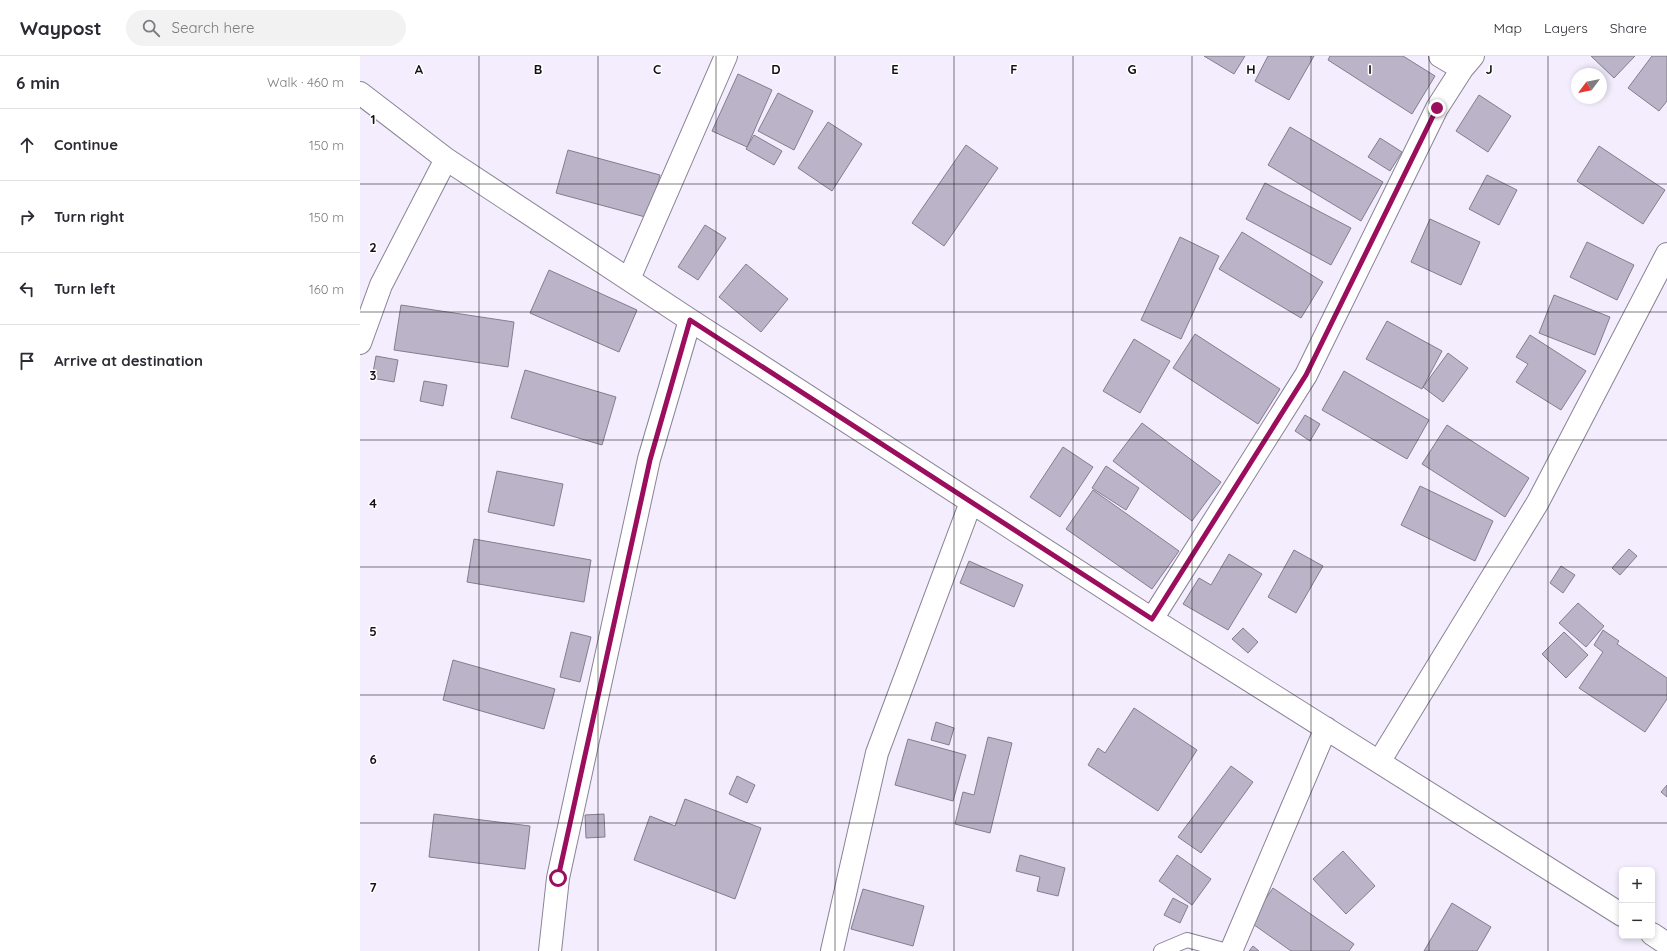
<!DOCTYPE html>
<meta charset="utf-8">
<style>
body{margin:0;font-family:Quicksand,sans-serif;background:#f2f2f3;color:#2b2b33}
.controls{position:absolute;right:12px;bottom:12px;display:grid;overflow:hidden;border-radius:6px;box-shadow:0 2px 6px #0003}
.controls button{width:36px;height:36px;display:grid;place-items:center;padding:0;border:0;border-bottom:1px solid #e1e1e2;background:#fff;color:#2b2b33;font:20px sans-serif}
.compass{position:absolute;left:1211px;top:12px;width:36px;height:36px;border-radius:50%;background:#fff;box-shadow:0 2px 6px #0003;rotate:238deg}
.stop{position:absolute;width:12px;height:12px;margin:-9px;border:3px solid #9b0d5d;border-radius:50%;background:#fff}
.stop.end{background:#9b0d5d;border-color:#fff;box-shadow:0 1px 4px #0008}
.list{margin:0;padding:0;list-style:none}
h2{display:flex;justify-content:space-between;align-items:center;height:52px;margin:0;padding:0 16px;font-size:17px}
h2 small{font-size:13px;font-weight:400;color:#7c7c81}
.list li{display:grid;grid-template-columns:26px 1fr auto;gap:12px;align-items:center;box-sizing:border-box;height:72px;padding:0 16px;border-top:1px solid #e1e1e2}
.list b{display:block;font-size:15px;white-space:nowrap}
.list em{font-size:13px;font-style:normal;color:#7c7c81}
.icon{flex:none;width:22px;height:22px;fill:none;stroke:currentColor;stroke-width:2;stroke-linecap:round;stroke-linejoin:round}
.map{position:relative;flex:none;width:1307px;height:895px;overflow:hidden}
header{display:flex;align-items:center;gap:24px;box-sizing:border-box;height:56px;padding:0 20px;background:#fff;border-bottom:1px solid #e1e1e2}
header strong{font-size:19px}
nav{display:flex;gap:22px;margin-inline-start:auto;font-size:14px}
.search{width:280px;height:36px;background:#f2f2f3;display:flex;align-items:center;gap:10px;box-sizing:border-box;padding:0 14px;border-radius:22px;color:#7c7c81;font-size:15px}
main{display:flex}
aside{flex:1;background:#fff}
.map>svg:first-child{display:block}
</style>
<header>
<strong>Waypost</strong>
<div class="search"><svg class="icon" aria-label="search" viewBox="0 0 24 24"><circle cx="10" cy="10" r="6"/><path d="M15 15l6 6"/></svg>Search here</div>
<nav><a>Map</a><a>Layers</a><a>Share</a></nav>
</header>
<main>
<aside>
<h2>6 min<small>Walk · 460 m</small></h2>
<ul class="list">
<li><svg class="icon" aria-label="ahead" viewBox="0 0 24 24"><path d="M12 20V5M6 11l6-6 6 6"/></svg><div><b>Continue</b></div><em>150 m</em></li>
<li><svg class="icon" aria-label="right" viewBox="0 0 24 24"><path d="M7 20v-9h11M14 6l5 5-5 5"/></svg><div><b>Turn right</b></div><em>150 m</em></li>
<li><svg class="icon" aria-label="left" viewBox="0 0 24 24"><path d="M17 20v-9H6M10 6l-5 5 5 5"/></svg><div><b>Turn left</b></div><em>160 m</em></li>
<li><svg class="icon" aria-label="arrive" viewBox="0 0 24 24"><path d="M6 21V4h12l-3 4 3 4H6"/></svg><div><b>Arrive at destination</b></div></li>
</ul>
</aside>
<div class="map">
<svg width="1307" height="895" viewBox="0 0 1307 895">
<rect width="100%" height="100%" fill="#f3edfe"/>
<!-- building -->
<path fill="#bbb4c8" stroke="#847d8f" d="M 844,0 L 885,0 L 874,18 Z
M 908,0 L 954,0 L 929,44 L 895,25 Z
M 970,0 L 1043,0 L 1075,20 L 1052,58 L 968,4 Z
M 1231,0 L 1275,0 L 1254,22 Z
M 1292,0 L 1307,0 L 1307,45 L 1299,55 L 1268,32 Z
M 378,18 L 412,34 L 387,91 L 352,75 Z
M 418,37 L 453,55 L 434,94 L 398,75 Z
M 1119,39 L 1151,60 L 1128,96 L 1096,75 Z
M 468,66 L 502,88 L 472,135 L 438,112 Z
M 930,71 L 1023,126 L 1001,165 L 908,109 Z
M 394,79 L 422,95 L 414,109 L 386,93 Z
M 1020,82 L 1042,96 L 1030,115 L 1008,101 Z
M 606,89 L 638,112 L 584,190 L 552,167 Z
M 1239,90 L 1305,134 L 1283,168 L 1217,125 Z
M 208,94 L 300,119 L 289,162 L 196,137 Z
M 1127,119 L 1157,134 L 1139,169 L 1109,153 Z
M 905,127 L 991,172 L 971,209 L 886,163 Z
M 1070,163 L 1120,186 L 1101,229 L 1051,206 Z
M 345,169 L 366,182 L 338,224 L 318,211 Z
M 882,176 L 963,226 L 941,262 L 859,213 Z
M 820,181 L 859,200 L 821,283 L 781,264 Z
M 1227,186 L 1274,209 L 1257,244 L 1210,221 Z
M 386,208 L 428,243 L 401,276 L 359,241 Z
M 189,214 L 277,254 L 259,296 L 170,257 Z
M 1194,239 L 1250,261 L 1235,299 L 1179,277 Z
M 41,249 L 154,266 L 148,311 L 34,294 Z
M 1027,265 L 1082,295 L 1062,333 L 1006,303 Z
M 835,278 L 920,333 L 898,368 L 813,312 Z
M 1170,279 L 1226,315 L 1201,354 L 1156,326 L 1168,308 L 1156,301 Z
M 774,283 L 810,305 L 780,357 L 743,335 Z
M 1088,297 L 1108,312 L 1083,346 L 1063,331 Z
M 16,300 L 38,304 L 34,326 L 12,322 Z
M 165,314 L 256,341 L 242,389 L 151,362 Z
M 984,315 L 1069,364 L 1047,403 L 962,354 Z
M 64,325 L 87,329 L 83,350 L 60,345 Z
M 945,359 L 960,368 L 950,385 L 935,375 Z
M 782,367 L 861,426 L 832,465 L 753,405 Z
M 1087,369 L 1169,422 L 1145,461 L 1062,408 Z
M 703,391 L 733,411 L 700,461 L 670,441 Z
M 746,410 L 779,432 L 766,454 L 732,432 Z
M 137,415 L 203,428 L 194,470 L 128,456 Z
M 1060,430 L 1133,465 L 1115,505 L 1041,469 Z
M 733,434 L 819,495 L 792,533 L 706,473 Z
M 114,483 L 231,504 L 224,546 L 107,526 Z
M 1269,493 L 1277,500 L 1260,519 L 1252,512 Z
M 934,494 L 963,510 L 936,557 L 908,541 Z
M 869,498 L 902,518 L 868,574 L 823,548 L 839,522 L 851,529 Z
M 609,505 L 663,529 L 654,551 L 600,527 Z
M 1201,510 L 1215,519 L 1203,537 L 1190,527 Z
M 1218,547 L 1244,570 L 1226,591 L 1199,567 Z
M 883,572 L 898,586 L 888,597 L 872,583 Z
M 1243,574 L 1259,585 L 1257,588 L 1307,622 L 1307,643 L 1285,676 L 1219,632 L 1243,596 L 1234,589 Z
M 211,576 L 231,581 L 220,626 L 200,621 Z
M 1204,576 L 1228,599 L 1206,622 L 1182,598 Z
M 93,604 L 195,633 L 184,673 L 83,644 Z
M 774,652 L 837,694 L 798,755 L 728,709 L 738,692 L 745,697 Z
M 576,666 L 594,672 L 589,689 L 571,684 Z
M 628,681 L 652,687 L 630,777 L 595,768 L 603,736 L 614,739 Z
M 548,683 L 606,699 L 593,745 L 535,729 Z
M 871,710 L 893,726 L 841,797 L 818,781 Z
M 377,720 L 395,729 L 387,747 L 369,738 Z
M 1307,729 L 1307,741 L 1301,736 Z
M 325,743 L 401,772 L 375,843 L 274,804 L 290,760 L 315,770 Z
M 74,758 L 170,770 L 165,813 L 69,801 Z
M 244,758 L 245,781 L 226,782 L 225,759 Z
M 983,795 L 1015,830 L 986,858 L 953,823 Z
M 660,799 L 705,812 L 698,840 L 677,835 L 680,821 L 656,815 Z
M 817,799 L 851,823 L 832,849 L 799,825 Z
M 913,832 L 994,888 L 989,895 L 931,895 L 890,866 Z
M 503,833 L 564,850 L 553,890 L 491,873 Z
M 813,842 L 828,850 L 820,867 L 804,859 Z
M 1092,847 L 1131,871 L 1117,895 L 1064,895 Z
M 893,890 L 899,895 L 889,895 Z"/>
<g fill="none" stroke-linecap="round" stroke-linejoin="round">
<defs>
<path id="lane" d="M 801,895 L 827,884 L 867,895"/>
<path id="street" d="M 1080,0 L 1102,13
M 0,37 L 86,103 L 330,264 L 792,563 L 1262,859
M 269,223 L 366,0
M 0,287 L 21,229 L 86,103
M 792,563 L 946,319 L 1077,52 L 1102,13 L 1113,0
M 1019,706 L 1178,446 L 1307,198
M 1292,878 L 1307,888
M 190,895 L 198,822 L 289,403 L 330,264
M 472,895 L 517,697 L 611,446
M 871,895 L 966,672"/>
</defs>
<!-- lane casing -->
<use href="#lane" stroke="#8a8395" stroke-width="16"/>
<!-- street casing -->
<use href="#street" stroke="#8a8395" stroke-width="24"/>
<!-- lane -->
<use href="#lane" stroke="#fff" stroke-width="14"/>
<!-- street -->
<use href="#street" stroke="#fff" stroke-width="22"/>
</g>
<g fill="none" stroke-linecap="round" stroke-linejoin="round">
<!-- route -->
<path stroke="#9b0d5d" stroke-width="5" d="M 198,822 L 290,404 L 330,264 L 792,563 L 946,319 L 1077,52"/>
</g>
<!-- grid -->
<path fill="none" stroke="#131017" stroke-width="1" stroke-opacity="0.55" d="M 119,0 L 119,895M 238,0 L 238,895M 356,0 L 356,895M 475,0 L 475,895M 594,0 L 594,895M 713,0 L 713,895M 832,0 L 832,895M 951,0 L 951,895M 1069,0 L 1069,895M 1188,0 L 1188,895M 0,128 L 1307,128M 0,256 L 1307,256M 0,384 L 1307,384M 0,511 L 1307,511M 0,639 L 1307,639M 0,767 L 1307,767"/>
<g font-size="13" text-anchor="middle" font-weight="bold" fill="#131017" stroke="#fff" stroke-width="3" stroke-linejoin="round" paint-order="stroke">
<text x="59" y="18">A</text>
<text x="178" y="18">B</text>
<text x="297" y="18">C</text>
<text x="416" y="18">D</text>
<text x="535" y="18">E</text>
<text x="654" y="18">F</text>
<text x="772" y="18">G</text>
<text x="891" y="18">H</text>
<text x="1010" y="18">I</text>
<text x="1129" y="18">J</text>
<text x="13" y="68">1</text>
<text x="13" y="196">2</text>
<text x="13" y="324">3</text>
<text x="13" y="452">4</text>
<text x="13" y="580">5</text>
<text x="13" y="708">6</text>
<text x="13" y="836">7</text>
</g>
</svg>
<div class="controls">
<button>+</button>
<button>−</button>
</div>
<svg class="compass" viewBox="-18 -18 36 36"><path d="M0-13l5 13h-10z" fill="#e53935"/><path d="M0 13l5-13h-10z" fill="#7c7c81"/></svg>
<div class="stop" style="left:198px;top:822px"></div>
<div class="stop end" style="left:1077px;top:52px"></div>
</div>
</main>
